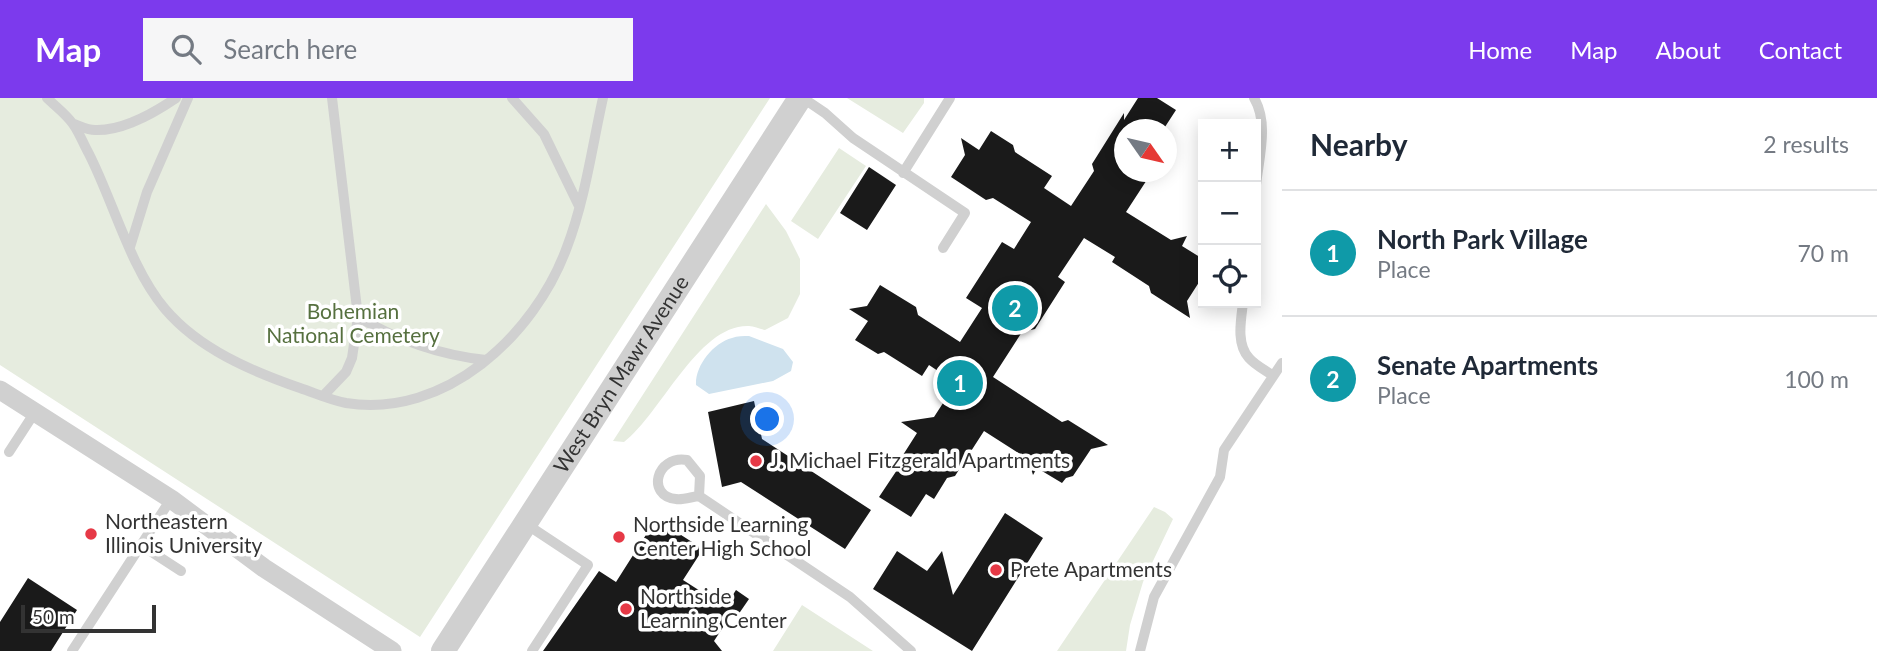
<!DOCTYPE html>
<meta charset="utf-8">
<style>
body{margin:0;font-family:Lato,sans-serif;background:#f6f6f7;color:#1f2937}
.controls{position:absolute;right:21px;top:21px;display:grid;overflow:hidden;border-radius:0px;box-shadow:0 4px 18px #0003}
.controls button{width:63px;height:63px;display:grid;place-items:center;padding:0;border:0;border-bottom:2px solid #e0e1e3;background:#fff;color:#1f2937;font:35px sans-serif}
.compass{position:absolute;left:1114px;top:21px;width:63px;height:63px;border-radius:50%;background:#fff;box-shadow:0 4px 18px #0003;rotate:124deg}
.scale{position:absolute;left:21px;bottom:18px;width:135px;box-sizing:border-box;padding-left:7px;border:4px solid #333;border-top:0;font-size:19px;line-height:24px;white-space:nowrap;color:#333;-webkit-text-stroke:5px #fff;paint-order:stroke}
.you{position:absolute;left:768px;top:322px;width:24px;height:24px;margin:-18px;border:5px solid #fff;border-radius:50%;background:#1a73e8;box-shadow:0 0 0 10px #1a73e833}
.badge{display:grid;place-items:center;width:46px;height:46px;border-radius:50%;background:#7c3aed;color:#fff;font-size:23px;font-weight:700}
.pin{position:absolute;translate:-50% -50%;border:4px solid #fff;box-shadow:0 2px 7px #0006}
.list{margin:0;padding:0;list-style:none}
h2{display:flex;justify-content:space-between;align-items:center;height:91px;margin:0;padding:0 28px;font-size:30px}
h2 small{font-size:23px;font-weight:400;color:#747a83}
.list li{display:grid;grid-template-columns:46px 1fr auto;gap:21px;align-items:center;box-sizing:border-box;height:126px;padding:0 28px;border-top:2px solid #e0e1e3}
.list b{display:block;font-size:26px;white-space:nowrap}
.list p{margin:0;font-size:23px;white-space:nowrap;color:#747a83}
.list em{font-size:23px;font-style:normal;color:#747a83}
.icon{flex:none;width:38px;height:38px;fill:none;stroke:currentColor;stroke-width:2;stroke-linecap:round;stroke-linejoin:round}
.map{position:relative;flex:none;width:1282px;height:553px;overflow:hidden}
header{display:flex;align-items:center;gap:42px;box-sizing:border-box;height:98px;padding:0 35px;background:#7c3aed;color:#fff}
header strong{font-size:33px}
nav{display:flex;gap:38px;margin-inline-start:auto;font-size:24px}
.search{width:490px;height:63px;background:#f6f6f7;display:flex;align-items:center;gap:18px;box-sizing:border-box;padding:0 24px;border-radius:0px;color:#747a83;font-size:26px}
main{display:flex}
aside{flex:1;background:#fff}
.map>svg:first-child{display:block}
</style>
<header>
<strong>Map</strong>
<div class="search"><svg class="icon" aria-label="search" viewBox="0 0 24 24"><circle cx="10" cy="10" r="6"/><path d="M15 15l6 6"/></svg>Search here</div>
<nav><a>Home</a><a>Map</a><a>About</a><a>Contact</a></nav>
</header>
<main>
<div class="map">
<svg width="1282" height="553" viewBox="0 0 1282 553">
<rect width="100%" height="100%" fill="#fff"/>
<!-- green -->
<path fill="#e6ecdf" d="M 0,0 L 770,0 L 420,539 L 0,267 Z
M 847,0 L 924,0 L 924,5 L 903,35 Z
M 839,50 L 866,68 L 818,141 L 791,123 Z
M 766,106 L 786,133 L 800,161 L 800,196 L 788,220 L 765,232 C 760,231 754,228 749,228 C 698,226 661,316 624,344 L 613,343 Z
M 1154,409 L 1165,414 L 1173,421 L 1143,484 L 1130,527 L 1126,553 L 1057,553 Z
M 802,507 L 873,553 L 773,553 Z"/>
<!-- water -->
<path fill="#cfe2ee" d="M 749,238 L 783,251 L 793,264 L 791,273 L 773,283 L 709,296 L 696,287 C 695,268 713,245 732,240 C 737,238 744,238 749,238 Z"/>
<!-- building -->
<path fill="#1a1a1a" d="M 1138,0 L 1157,0 L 1176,12 L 1163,32 L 1124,32 L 1124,74 L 1152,74 L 1126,114 L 1171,142 L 1187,138 L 1182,148 L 1203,161 L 1203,178 L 1187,203 L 1190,220 L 1151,195 L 1149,188 L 1112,164 L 1115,159 L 1084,140 L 1058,179 L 1065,184 L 1035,231 L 1022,234 L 993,279 L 1062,324 L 1068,322 L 1108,347 L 1091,351 L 1073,378 L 1066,380 L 1062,385 L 1037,370 L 1033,377 L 1028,361 L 984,333 L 955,378 L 947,380 L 934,401 L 926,396 L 911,419 L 879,399 L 899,369 L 886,361 L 903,357 L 917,335 L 901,324 L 934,319 L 956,285 L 929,267 L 922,278 L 884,254 L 878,256 L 855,242 L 868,223 L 849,211 L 867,208 L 880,187 L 916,209 L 918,217 L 960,244 L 982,210 L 966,200 L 1002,144 L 1014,151 L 1031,124 L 993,100 L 986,102 L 951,79 L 965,57 L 961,40 L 979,52 L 991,33 L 1013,47 L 1015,54 L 1052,78 L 1044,90 L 1071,108 L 1094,73 L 1092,66 L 1124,15 L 1124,22 Z
M 869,69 L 896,87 L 867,132 L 840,115 Z
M 754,303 L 762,341 L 871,412 L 845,451 L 741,384 L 722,389 L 708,314 Z
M 1005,415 L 1043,440 L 972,553 L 873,491 L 897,453 L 927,473 L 942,453 L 953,497 Z
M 656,421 L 703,451 L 683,482 L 733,514 L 714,543 L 722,553 L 543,553 L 599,473 L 616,484 Z
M 28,480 L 77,512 L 51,553 L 0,553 L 0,524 Z
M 736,492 L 749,501 L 738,517 L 725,509 Z"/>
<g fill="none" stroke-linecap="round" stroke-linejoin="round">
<!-- service -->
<path stroke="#d0d0d0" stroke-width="10" d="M 47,0 C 55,8 66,16 73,26 C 79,34 83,45 88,54 C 113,102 130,170 165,211 C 199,251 251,273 300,290 C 315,295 330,302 346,305 C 445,321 535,237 567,149 C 585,102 592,49 603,0
M 512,0 L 544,36 L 579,108
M 803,0 L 825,15 L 853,40 L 965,115 L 943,150
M 1254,0 C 1269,25 1259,59 1256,87
M 74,26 C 80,28 88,32 95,32 C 122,33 154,15 176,0
M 903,75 L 950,0
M 130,149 L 147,94 L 188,0
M 1243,205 C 1241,222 1236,246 1249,260 C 1255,267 1265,272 1272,277
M 358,219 C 399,243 439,257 486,262
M 323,298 L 346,274 L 352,260 L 358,219 L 332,0
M 9,354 L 35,314
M 699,398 L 700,378 L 687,362 C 656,357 646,398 676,401 C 683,402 691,399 699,398 L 850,499 L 911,553
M 526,426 L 588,467 L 532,553
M 141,447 L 181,473
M 72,553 L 171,401
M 1140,553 L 1154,499 L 1220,379 L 1224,352 L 1282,265"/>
<!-- minor -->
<path stroke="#d0d0d0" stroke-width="19" d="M 0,292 L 171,401 L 264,470 L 392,553"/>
<!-- tertiary -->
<path stroke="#d0d0d0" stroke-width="24" id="s1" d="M 443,553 L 800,0"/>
</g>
<!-- markers -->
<g fill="#e63946" stroke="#fff" stroke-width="2.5">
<circle cx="756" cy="363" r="7"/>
<circle cx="91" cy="436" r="7"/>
<circle cx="619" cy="439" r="7"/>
<circle cx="996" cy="472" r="7"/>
<circle cx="626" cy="511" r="7"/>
</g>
<g text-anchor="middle" stroke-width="7" stroke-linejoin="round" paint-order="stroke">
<!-- park labels -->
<g font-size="21" fill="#56703f" stroke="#fff">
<text x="353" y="221">Bohemian<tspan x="353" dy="24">National Cemetery</tspan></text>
</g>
<!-- street labels -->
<g font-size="21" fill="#333" stroke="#fff">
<text dy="7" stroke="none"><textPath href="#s1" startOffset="329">West Bryn Mawr Avenue</textPath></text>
</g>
<!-- poi labels -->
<g font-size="21" fill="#333" stroke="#fff" text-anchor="start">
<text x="770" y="370">J. Michael Fitzgerald Apartments</text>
<text x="105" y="431">Northeastern<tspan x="105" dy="24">Illinois University</tspan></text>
<text x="633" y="434">Northside Learning<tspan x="633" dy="24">Center High School</tspan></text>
<text x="1010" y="479">Prete Apartments</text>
<text x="640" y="506">Northside<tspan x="640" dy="24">Learning Center</tspan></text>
</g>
</g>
</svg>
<div class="controls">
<button>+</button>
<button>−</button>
<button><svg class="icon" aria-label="locate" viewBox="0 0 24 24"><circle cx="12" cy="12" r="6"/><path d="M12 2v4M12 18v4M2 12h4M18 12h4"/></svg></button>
</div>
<svg class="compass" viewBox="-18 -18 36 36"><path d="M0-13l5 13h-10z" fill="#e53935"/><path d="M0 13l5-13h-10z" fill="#747a83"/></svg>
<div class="scale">50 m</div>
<div class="you"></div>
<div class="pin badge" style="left:960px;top:285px;background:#0f9aa8">1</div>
<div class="pin badge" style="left:1015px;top:210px;background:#0f9aa8">2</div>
</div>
<aside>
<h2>Nearby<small>2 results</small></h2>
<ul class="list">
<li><span class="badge" style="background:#0f9aa8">1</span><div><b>North Park Village</b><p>Place</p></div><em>70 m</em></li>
<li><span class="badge" style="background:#0f9aa8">2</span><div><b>Senate Apartments</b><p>Place</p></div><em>100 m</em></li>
</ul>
</aside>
</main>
